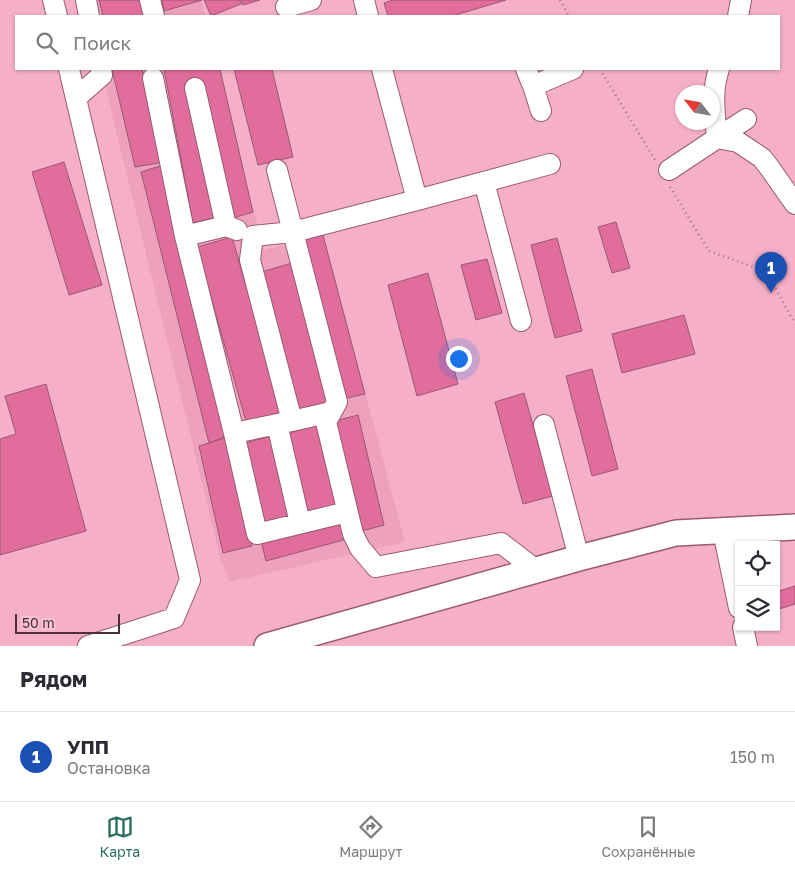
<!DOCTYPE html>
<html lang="ru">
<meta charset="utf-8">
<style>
body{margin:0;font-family:"Golos Text",sans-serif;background:#f2f2f3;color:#2b2b33}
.controls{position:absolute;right:15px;bottom:15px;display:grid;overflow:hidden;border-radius:0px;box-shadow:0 1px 4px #0004}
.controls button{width:45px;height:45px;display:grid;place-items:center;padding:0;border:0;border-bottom:1px solid #e1e1e2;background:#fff;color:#2b2b33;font:25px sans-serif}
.compass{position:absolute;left:675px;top:85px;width:45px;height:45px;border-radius:50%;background:#fff;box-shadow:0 1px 4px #0004;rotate:301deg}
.scale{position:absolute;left:15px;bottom:12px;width:105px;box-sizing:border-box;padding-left:5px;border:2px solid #4c2f3a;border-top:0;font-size:14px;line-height:18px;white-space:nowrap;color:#4c2f3a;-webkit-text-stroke:4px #fbc1d5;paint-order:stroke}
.you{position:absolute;left:458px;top:358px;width:18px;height:18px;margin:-12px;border:4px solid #fff;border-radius:50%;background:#1a73e8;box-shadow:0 0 0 8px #1a73e833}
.badge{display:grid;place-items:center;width:32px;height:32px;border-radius:50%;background:#286c5d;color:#fff;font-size:16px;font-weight:700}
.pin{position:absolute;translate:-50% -41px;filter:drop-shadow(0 1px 2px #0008)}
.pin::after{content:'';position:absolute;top:26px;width:18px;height:15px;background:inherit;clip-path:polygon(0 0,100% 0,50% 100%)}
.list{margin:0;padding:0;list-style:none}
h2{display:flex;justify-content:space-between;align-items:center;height:65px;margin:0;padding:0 20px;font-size:21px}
h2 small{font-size:16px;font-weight:400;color:#7c7c81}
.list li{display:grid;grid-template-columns:32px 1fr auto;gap:15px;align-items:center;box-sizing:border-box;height:90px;padding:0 20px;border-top:1px solid #e1e1e2}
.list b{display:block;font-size:19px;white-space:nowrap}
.list p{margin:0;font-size:16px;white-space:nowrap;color:#7c7c81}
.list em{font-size:16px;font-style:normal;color:#7c7c81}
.icon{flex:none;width:28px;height:28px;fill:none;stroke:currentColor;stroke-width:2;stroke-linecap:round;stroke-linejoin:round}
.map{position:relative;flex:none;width:795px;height:646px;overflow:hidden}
.search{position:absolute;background:#fff;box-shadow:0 1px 4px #0004;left:15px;right:15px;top:15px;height:55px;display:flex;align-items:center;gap:12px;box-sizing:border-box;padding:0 18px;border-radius:0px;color:#7c7c81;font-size:19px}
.sheet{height:155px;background:#fff}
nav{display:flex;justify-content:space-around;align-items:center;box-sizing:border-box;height:70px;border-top:1px solid #e1e1e2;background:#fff;font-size:14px;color:#7c7c81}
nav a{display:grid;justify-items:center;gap:2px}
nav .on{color:#286c5d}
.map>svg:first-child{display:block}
</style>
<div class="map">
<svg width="795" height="646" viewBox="0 0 795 646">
<rect width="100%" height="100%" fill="#f6afc8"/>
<!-- built -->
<path fill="#eea1bc" d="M 82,0 L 202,0 L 205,16 L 87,16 Z
M 101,69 L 217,69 L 226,111 L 264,250 L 323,235 L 405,542 L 229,582 L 220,557 Z"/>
<!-- building -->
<path fill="#e16d9c" stroke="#985971" d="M 99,0 L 143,0 L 146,16 L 103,16 Z
M 162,0 L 202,0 L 164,11 Z
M 204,0 L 240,0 L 241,4 L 211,16 Z
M 241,0 L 260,0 L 243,5 Z
M 393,0 L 506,0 L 452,16 L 388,16 L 384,3 Z
M 112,69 L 143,69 L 142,69 L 165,162 L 135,167 Z
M 164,69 L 220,69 L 253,212 L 233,218 L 199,79 L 185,83 L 217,217 L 193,223 Z
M 234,69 L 272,69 L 293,157 L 258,165 Z
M 64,162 L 102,285 L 69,295 L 32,172 Z
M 166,164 L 230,435 L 209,443 L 141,172 Z
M 616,222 L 630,268 L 612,273 L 598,227 Z
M 323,235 L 365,394 L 343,399 L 300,241 Z
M 232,237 L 284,418 L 247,425 L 197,247 Z
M 557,238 L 582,331 L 555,338 L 531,245 Z
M 487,259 L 502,313 L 476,320 L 461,265 Z
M 292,263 L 331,405 L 297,414 L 258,273 Z
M 428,273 L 458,384 L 417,396 L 388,285 Z
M 684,315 L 695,354 L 622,373 L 612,334 Z
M 592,369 L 618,469 L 592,476 L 566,376 Z
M 46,384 L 86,531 L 0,555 L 0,439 L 16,434 L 5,396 Z
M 524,393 L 553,496 L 523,504 L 495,402 Z
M 358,415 L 384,525 L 362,531 L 335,421 Z
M 320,425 L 340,507 L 307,515 L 288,433 Z
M 275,435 L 295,520 L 261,528 L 241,444 Z
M 228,437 L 252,546 L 223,553 L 199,446 Z
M 343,522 L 347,539 L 266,561 L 261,541 Z
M 795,586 L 795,604 L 776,610 L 776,592 Z"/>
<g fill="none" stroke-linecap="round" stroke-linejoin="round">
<defs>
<path id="minor" d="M 53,0 L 57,16
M 86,0 L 89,16
M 150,0 L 154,16
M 364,0 L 368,16
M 286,7 L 311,0
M 738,16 L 741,0
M 69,69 L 190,580 L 174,618 L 88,646
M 382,69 L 417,200
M 526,69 L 533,86 L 573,69
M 719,69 C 711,92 715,114 717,138 L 738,142 L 762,158 L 769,167 L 795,204
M 153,78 L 185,236 L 226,226
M 533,86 L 541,111
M 195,88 L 226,226 L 237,230
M 76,98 L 102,75 L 101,69
M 277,170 L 293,232 L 253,236 L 250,260 L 292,421 L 331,412
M 669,170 L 746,119
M 484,182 L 521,321
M 185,236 L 234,433
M 292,421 L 234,433 L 257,534 L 347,512
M 277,424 L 300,523
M 544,425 L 579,558
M 723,531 L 739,608
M 536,570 L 501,543 L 376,567 L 360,548 L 353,534 L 326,422 L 337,402 L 293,232 L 417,200 L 550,164
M 743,627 L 747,646"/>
<path id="major" d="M 267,646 L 579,558 L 676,533 L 795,527"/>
</defs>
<!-- minor casing -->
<use href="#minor" stroke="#995a72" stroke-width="22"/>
<!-- major casing -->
<use href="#major" stroke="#995a72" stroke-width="28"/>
<!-- path -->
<path stroke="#a16f81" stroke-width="2.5" stroke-dasharray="1 4" stroke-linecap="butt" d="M 560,0 L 569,16
M 600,69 L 655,160
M 670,187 L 709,251 L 765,271 L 777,291 L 795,324"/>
<!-- minor -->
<use href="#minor" stroke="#fff" stroke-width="20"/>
<!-- major -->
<use href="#major" stroke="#fff" stroke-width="25"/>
</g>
</svg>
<div class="controls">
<button><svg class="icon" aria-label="locate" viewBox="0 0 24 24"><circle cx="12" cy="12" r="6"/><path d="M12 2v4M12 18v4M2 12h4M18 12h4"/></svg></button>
<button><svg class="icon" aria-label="layers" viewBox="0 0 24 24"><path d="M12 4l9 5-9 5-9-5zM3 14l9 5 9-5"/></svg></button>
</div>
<svg class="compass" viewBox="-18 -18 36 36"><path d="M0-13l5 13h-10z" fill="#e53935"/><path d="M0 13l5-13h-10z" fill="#7c7c81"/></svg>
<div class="scale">50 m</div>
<div class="you"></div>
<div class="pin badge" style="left:771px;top:293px;background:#1a4fb4">1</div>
<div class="search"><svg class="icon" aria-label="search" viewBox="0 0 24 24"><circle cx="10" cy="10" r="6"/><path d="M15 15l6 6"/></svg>Поиск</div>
</div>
<section class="sheet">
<h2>Рядом<small></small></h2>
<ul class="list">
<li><span class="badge" style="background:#1a4fb4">1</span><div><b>УПП</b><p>Остановка</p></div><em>150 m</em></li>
</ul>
</section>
<nav>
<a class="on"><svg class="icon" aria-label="map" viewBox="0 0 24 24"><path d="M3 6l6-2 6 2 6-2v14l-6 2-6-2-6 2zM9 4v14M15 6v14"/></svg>Карта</a>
<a><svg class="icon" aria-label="directions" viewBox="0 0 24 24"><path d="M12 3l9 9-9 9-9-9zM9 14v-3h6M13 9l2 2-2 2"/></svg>Маршрут</a>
<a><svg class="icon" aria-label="saved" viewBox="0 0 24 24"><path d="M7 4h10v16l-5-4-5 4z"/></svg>Сохранённые</a>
</nav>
